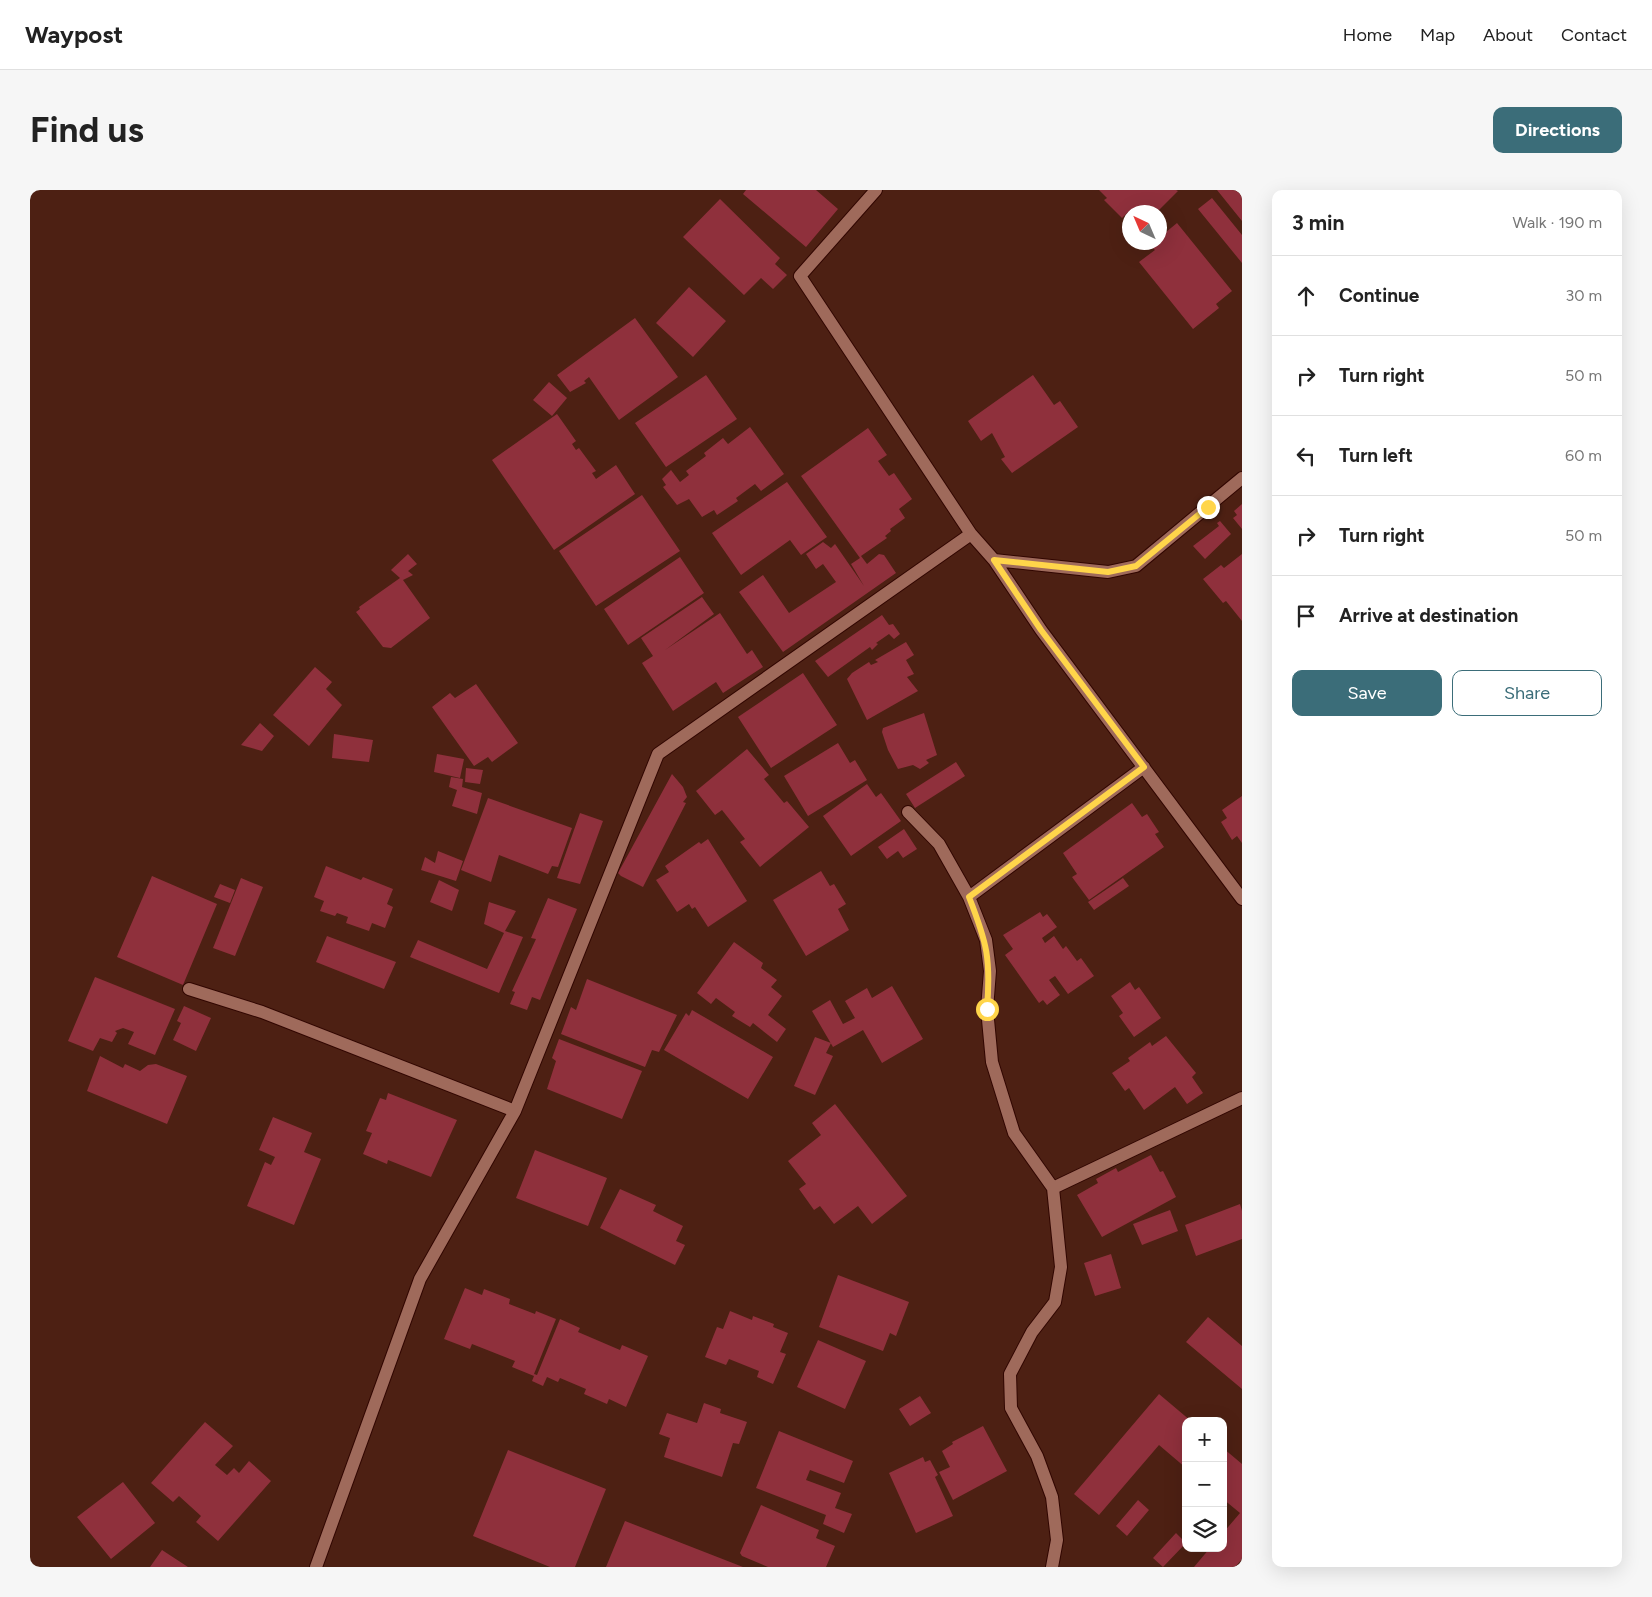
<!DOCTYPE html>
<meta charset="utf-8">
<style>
body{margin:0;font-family:Figtree,sans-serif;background:#f6f6f6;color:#222}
.controls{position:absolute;right:15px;bottom:15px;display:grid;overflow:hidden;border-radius:10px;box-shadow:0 5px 20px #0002}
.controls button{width:45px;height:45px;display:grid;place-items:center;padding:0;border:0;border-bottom:1px solid #e0e0e0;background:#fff;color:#222;font:25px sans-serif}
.compass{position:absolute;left:1092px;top:15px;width:45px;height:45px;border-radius:50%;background:#fff;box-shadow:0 5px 20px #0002;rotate:316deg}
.stop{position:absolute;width:15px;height:15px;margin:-11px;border:4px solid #ffd54a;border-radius:50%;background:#fff}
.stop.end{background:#ffd54a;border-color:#fff;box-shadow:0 1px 5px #0008}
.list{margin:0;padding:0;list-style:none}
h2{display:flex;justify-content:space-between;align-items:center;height:65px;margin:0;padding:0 20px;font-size:21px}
h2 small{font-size:16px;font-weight:400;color:#767676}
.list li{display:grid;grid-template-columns:32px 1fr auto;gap:15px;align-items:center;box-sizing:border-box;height:80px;padding:0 20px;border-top:1px solid #e0e0e0}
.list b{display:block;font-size:19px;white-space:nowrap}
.list em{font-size:16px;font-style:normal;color:#767676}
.actions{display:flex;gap:10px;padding:15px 20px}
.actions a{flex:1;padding:11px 0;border:1px solid #3b6d79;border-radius:10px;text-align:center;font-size:18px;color:#3b6d79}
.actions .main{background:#3b6d79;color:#fff}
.icon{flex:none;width:28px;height:28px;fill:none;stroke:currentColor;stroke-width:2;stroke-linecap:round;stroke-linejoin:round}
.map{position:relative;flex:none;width:1212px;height:1377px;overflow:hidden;border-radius:10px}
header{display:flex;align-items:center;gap:30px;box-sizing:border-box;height:70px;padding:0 25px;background:#fff;border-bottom:1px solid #e0e0e0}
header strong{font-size:24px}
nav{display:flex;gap:28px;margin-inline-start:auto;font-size:18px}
.intro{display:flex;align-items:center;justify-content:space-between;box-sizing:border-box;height:120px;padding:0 30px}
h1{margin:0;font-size:35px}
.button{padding:12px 22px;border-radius:10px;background:#3b6d79;color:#fff;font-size:18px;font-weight:700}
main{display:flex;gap:30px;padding:0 30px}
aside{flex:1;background:#fff;border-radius:10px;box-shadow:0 5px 20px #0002}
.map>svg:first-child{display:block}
</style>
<header>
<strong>Waypost</strong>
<nav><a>Home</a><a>Map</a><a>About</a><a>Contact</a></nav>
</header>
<div class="intro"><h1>Find us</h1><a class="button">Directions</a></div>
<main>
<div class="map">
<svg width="1212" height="1377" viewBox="0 0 1212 1377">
<rect width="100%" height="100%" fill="#4d2013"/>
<!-- building -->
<path fill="#8f303c" d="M 716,0 L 786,0 L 808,19 L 776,57 L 713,4 Z
M 1069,0 L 1146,0 L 1148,1 L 1127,22 L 1098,22 L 1092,28 L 1074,10 L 1077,8 Z
M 1187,0 L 1212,0 L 1212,31 Z
M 1182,8 L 1212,45 L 1212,73 L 1168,19 Z
M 690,9 L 750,68 L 745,74 L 757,85 L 743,99 L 731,88 L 714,105 L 653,47 Z
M 1147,33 L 1202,101 L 1186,114 L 1189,118 L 1163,139 L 1109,72 L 1125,60 L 1120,55 L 1130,52 L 1130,47 Z
M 659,97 L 696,131 L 663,167 L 626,133 Z
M 605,128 L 648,187 L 589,230 L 559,187 L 554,191 L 556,193 L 540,202 L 527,185 Z
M 676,185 L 707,229 L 636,277 L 605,233 Z
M 1003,185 L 1024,215 L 1030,211 L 1048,237 L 982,283 L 971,269 L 975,267 L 962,243 L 951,251 L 938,231 Z
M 519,192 L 537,208 L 522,226 L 503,210 Z
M 527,224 L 546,251 L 542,254 L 546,260 L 549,258 L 566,281 L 562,283 L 566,289 L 586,275 L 605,304 L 524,360 L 462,270 Z
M 720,237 L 754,284 L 731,301 L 725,294 L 706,308 L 708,311 L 687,325 L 684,320 L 672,327 L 659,309 L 647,315 L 633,297 L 636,295 L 632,289 L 641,280 L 650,292 L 659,285 L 656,281 L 676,266 L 674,263 L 693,248 L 698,254 Z
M 838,238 L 857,265 L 848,271 L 859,286 L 864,283 L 882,309 L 869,319 L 875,328 L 860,339 L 861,341 L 855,346 L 857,348 L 831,366 L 837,374 L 849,364 L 854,365 L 866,383 L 753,462 L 709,402 L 733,385 L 759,423 L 806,392 L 793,374 L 786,379 L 776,364 L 793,352 L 801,358 L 805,354 L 834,396 L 821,374 L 830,368 L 771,286 Z
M 757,292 L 797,347 L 771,365 L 760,350 L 711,385 L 682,343 Z
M 612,305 L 650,361 L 566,416 L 529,361 Z
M 1212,314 L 1212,339 L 1203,328 L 1207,325 L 1204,321 Z
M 1190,331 L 1201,344 L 1175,369 L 1163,356 L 1189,336 L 1187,333 Z
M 378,364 L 387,374 L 378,381 L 383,385 L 373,390 L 400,428 L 361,458 L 353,457 L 326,422 L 330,419 L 329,417 L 370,388 L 361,380 Z
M 1212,364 L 1212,431 L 1196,411 L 1193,413 L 1173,389 L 1191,375 L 1194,378 Z
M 650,367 L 674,403 L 598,455 L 574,419 Z
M 672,407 L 684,424 L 635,460 L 690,423 L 717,464 L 722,460 L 733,477 L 693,503 L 686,492 L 643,521 L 612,473 L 623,466 L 611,448 Z
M 852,425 L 859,435 L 863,434 L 870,444 L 864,449 L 859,444 L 846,453 L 848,454 L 842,460 L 840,457 L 798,487 L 785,471 Z
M 876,452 L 884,465 L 876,470 L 884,484 L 877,487 L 888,501 L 837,530 L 817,489 L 822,483 L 839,472 L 841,475 L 848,472 L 845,470 Z
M 285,477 L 302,492 L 296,499 L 312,515 L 279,556 L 243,525 Z
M 773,483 L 807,535 L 741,578 L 708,527 Z
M 446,494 L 488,553 L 462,572 L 458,567 L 444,576 L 402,517 L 420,503 L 425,508 Z
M 894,523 L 907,565 L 896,570 L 899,573 L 890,579 L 883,575 L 868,579 L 858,560 L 852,542 L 853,538 Z
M 230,533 L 244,546 L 232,561 L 211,555 Z
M 304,544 L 343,550 L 339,572 L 302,568 Z
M 808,553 L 820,573 L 825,570 L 837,590 L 778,626 L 754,586 Z
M 717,559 L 739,585 L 734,589 L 754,613 L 757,611 L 779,637 L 730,677 L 710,652 L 715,649 L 692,620 L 685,625 L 666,601 Z
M 407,564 L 434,569 L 430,588 L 404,582 Z
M 926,572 L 935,586 L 885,618 L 876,604 Z
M 436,578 L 453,580 L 450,594 L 435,592 Z
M 642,584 L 653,597 L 657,607 L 653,612 L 656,613 L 613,697 L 591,686 L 588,683 Z
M 421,587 L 433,589 L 432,597 L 452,603 L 447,624 L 422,616 L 427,600 L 419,597 Z
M 837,594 L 846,607 L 851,603 L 871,631 L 821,666 L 793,626 Z
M 1212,606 L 1212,653 L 1207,646 L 1202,650 L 1191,632 L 1197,628 L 1192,620 Z
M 458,608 L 542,638 L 528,677 L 522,676 L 518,684 L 469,665 L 461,692 L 431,680 Z
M 1102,613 L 1112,627 L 1117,624 L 1129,642 L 1125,644 L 1134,657 L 1059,710 L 1042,687 L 1047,684 L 1033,663 Z
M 550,623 L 573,631 L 550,694 L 527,688 Z
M 874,639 L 887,659 L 873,668 L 868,661 L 857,669 L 848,657 Z
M 678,649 L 717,711 L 678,737 L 665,717 L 662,719 L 659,714 L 647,722 L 626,690 L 639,682 L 635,676 L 669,652 L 671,654 Z
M 408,661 L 433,671 L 426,691 L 391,680 L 395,667 L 405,673 Z
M 296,676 L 331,690 L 333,687 L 363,699 L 357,714 L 363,717 L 355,738 L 342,733 L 339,741 L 316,733 L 318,727 L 307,723 L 305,726 L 290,721 L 294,711 L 284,707 Z
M 791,681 L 800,696 L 804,694 L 816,714 L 808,719 L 819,740 L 776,766 L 743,710 Z
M 122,686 L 187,714 L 153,795 L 87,767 Z
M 211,688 L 233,697 L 205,766 L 183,758 Z
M 1093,688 L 1099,696 L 1064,720 L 1058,712 Z
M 409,690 L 429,700 L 422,721 L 400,712 Z
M 190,694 L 205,700 L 200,713 L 184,707 Z
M 518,708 L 547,719 L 510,810 L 502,807 L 497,820 L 480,814 L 485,802 L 482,801 L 506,749 L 501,748 Z
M 459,712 L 486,721 L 475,741 L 493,747 L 469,803 L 380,767 L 388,750 L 457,779 L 474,743 L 454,734 Z
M 1010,722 L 1013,727 L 1017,724 L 1027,737 L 1012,748 L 1015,753 L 1024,746 L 1033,759 L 1036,756 L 1047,771 L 1051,768 L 1064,786 L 1038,804 L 1025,786 L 1019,790 L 1030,805 L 1017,815 L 1013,810 L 1009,813 L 975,765 L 983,759 L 973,745 Z
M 297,746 L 366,772 L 354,799 L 286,772 Z
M 704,752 L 733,773 L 731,778 L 747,790 L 741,797 L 752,806 L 738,825 L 756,839 L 747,852 L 723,833 L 720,837 L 702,826 L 705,822 L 686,808 L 681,814 L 667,803 Z
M 65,787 L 145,819 L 125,865 L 98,854 L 104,842 L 93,838 L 85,841 L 87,843 L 82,852 L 70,848 L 63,861 L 38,851 Z
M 557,789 L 647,825 L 629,862 L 622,860 L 615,877 L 531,844 L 541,817 L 546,820 Z
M 1100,792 L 1105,800 L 1109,797 L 1131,828 L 1104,847 L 1089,826 L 1093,823 L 1081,806 Z
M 862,796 L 893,849 L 852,873 L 833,840 L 803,857 L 782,821 L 800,810 L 813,834 L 825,828 L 815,811 L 837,798 L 842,808 Z
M 154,816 L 181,828 L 166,861 L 143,850 L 151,833 L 147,831 Z
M 662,820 L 743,867 L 718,909 L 634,860 L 656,823 L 659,826 Z
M 1136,846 L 1166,883 L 1162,887 L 1173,903 L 1157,914 L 1145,897 L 1114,920 L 1099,898 L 1095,901 L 1082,883 L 1100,871 L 1098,868 L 1120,852 L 1122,856 Z
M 785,847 L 801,853 L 796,863 L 803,866 L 785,905 L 764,896 Z
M 529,849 L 612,881 L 592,929 L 517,899 L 526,871 L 522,868 Z
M 70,866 L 93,878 L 95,874 L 110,881 L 118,875 L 126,874 L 157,886 L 137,934 L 57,901 Z
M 358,903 L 427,930 L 401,987 L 358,970 L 357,974 L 333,964 L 342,943 L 336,941 L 350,908 L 356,910 Z
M 805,914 L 877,1006 L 842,1034 L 828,1016 L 804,1034 L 790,1016 L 784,1020 L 769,999 L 776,994 L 758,971 L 791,945 L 782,933 Z
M 243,927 L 282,943 L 274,962 L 291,969 L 264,1035 L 217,1016 L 235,972 L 241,975 L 245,967 L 229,960 Z
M 505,960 L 577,988 L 558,1036 L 486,1008 Z
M 1121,965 L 1130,982 L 1133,981 L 1146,1007 L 1072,1047 L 1047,1005 L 1068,993 L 1066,989 L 1086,978 L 1088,982 Z
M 590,999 L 626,1015 L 623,1021 L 653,1036 L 646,1051 L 655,1055 L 645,1075 L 570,1038 Z
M 1210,1014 L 1212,1021 L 1212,1049 L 1166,1066 L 1155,1035 Z
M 1140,1020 L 1148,1041 L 1112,1055 L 1103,1034 Z
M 1081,1064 L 1091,1098 L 1065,1106 L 1054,1073 Z
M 808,1085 L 879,1112 L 866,1146 L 860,1143 L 853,1161 L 789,1137 Z
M 435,1098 L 452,1105 L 454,1099 L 480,1109 L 479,1114 L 505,1124 L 506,1121 L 526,1129 L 504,1184 L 507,1185 L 530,1129 L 550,1138 L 548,1142 L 590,1160 L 592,1155 L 618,1166 L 596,1217 L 579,1209 L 577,1214 L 554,1204 L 556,1199 L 530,1188 L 528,1192 L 517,1187 L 513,1196 L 502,1191 L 504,1186 L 482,1177 L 485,1171 L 442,1154 L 440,1159 L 414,1149 Z
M 700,1121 L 722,1130 L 723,1126 L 744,1134 L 743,1137 L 758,1143 L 750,1162 L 756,1164 L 743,1194 L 727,1187 L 729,1181 L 699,1169 L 696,1175 L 675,1167 L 687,1137 L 693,1139 Z
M 1178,1127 L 1212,1156 L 1212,1199 L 1156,1152 Z
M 788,1150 L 836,1171 L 815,1219 L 767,1197 Z
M 1129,1204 L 1161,1231 L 1156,1231 L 1156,1278 L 1129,1255 L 1069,1325 L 1044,1304 Z
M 890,1206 L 901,1223 L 880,1236 L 869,1219 Z
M 674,1213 L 691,1219 L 690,1223 L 717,1232 L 709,1254 L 703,1253 L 692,1287 L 634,1267 L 640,1248 L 629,1244 L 637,1223 L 667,1233 Z
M 175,1232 L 203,1256 L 185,1275 L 197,1285 L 204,1278 L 209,1283 L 219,1271 L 241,1291 L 188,1351 L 166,1332 L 171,1326 L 149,1306 L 143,1312 L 121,1293 Z
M 953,1236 L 977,1281 L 923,1310 L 909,1282 L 920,1277 L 912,1261 L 923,1254 L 922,1252 Z
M 749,1241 L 823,1271 L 814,1293 L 780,1280 L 776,1290 L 811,1303 L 805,1318 L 822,1324 L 814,1343 L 793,1334 L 796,1325 L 726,1298 Z
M 1193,1258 L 1212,1274 L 1212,1369 L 1205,1377 L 1164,1377 L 1180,1358 L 1193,1358 L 1193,1343 L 1210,1323 L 1193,1309 Z
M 478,1260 L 576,1299 L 545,1377 L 520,1377 L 443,1346 Z
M 893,1267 L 895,1272 L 900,1270 L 908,1285 L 905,1287 L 923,1326 L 886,1343 L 859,1283 Z
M 93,1292 L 125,1333 L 81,1369 L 47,1327 Z
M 1108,1310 L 1119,1320 L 1097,1346 L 1086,1336 Z
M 731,1315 L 789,1340 L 786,1348 L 805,1356 L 796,1377 L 738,1377 L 712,1366 L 710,1363 Z
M 595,1331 L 713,1377 L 576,1377 Z
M 1146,1343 L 1156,1353 L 1133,1377 L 1123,1368 Z
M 132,1360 L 158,1377 L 120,1377 Z"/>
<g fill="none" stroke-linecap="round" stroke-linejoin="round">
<defs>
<path id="minor" d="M 846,0 L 770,86 L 941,344
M 964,370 L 1078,382 L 1106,376 L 1212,288
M 878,622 L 909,654 L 939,707 L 956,750 L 960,781 L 957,819 L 962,872 L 984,943 L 1023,998 L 1031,1077 L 1025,1112 L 1002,1142 L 980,1184 L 981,1218 L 1007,1266 L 1022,1307 L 1027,1350 L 1022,1377
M 939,707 L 1114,577
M 159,799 L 232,822 L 485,921
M 1023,998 L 1212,908
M 286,1377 L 390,1089 L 485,921 L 628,564 L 941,344 L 964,370 L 1011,440 L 1212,709"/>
</defs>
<!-- minor casing -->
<use href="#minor" stroke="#310600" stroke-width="14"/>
<!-- minor -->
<use href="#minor" stroke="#9f6a5b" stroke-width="12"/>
</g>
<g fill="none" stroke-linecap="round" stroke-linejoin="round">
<!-- route -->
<path stroke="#ffd54a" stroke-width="6" d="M 957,819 C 961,769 957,753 939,707 L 1114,577 L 1011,440 L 964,370 L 1078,382 L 1106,376 L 1178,317"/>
</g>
</svg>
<div class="controls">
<button>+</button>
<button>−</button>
<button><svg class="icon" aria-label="layers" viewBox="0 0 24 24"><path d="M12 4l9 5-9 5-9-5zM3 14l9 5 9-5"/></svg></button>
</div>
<svg class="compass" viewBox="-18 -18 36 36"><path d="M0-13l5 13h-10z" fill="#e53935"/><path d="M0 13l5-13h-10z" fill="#767676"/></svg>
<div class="stop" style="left:957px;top:819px"></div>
<div class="stop end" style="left:1178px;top:317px"></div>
</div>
<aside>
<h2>3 min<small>Walk · 190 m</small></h2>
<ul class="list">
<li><svg class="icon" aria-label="ahead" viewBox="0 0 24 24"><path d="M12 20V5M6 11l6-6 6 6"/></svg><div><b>Continue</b></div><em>30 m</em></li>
<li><svg class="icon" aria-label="right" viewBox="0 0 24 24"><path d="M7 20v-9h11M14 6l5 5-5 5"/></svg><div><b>Turn right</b></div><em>50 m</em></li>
<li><svg class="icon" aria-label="left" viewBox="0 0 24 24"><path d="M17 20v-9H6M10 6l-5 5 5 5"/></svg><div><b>Turn left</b></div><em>60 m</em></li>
<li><svg class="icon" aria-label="right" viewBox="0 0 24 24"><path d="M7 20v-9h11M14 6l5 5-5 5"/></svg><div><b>Turn right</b></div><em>50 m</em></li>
<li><svg class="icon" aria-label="arrive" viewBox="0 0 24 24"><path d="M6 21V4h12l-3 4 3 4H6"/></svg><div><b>Arrive at destination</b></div></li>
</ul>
<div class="actions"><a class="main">Save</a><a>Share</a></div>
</aside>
</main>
